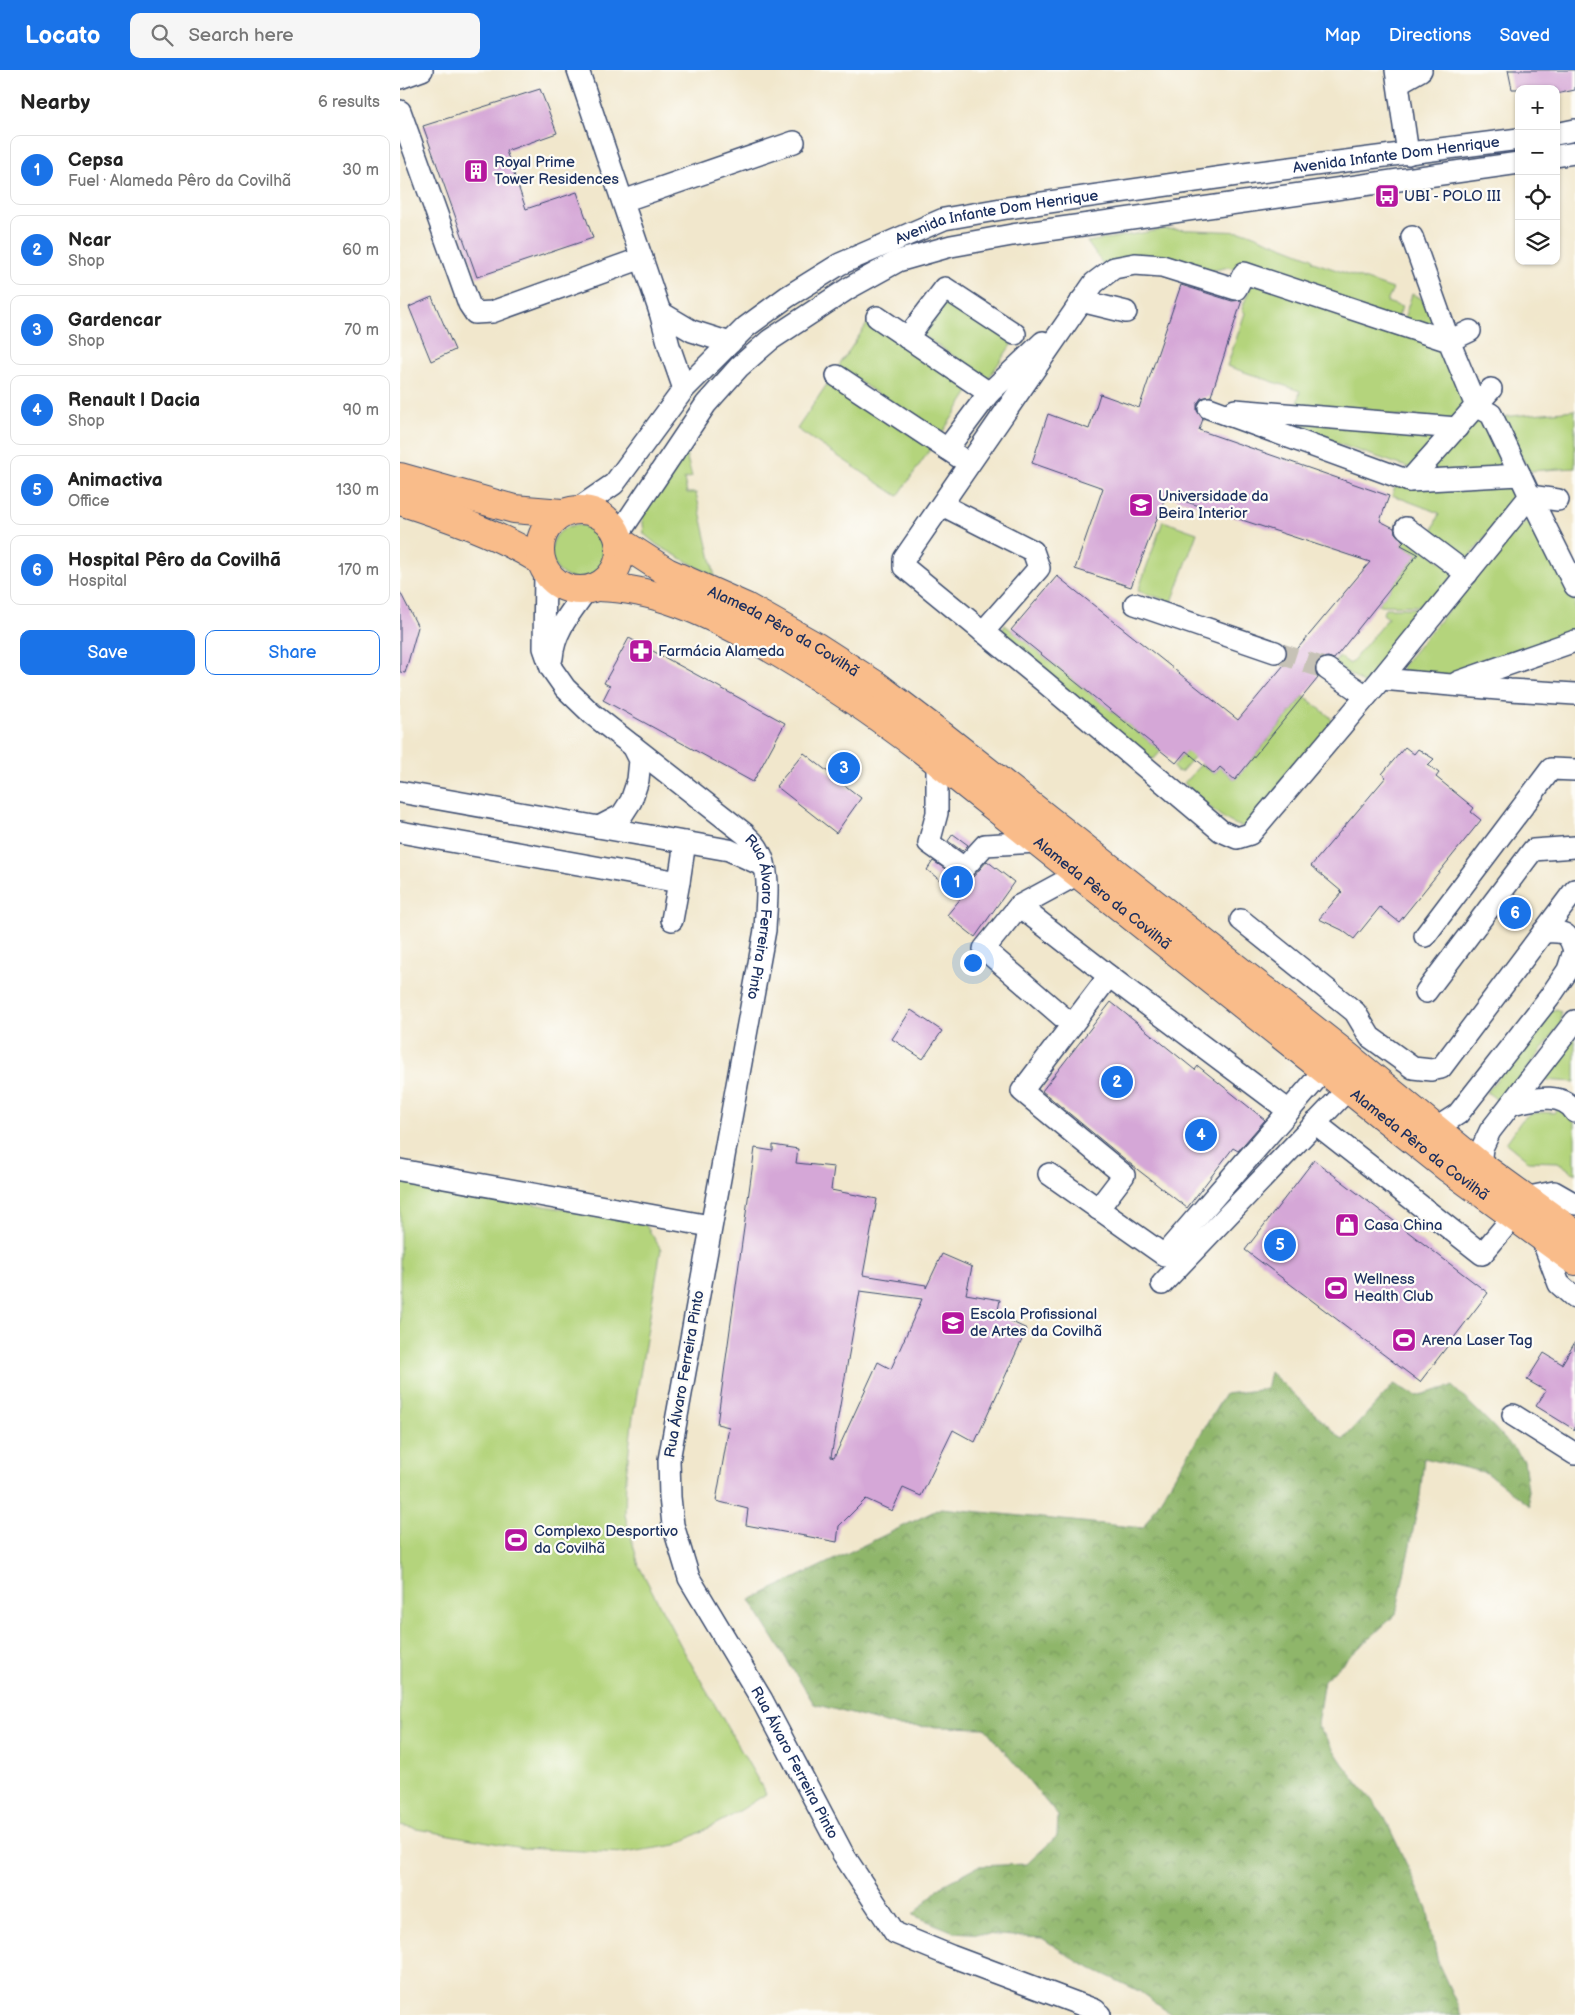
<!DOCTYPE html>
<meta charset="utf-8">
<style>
body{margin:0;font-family:"Balsamiq Sans",sans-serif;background:#f6f6f6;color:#222}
.controls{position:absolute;right:15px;top:15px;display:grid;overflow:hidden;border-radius:10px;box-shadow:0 1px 4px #0004}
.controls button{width:45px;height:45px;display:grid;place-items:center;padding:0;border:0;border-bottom:1px solid #e0e0e0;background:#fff;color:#222;font:25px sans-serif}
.you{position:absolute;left:572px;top:892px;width:18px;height:18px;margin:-12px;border:4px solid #fff;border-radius:50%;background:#1a73e8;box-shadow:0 0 0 8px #1a73e833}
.badge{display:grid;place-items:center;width:32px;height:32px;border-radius:50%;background:#1a73e8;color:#fff;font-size:16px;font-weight:700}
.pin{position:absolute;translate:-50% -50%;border:2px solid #fff;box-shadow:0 1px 5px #0006}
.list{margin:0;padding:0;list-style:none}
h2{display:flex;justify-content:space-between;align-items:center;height:65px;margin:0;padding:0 20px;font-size:21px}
h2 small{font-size:16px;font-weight:400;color:#767676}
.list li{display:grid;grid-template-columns:32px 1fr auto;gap:15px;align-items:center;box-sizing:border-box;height:70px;margin:0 10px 10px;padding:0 10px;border:1px solid #e0e0e0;border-radius:10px}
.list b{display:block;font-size:19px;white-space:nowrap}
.list p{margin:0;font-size:16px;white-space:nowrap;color:#767676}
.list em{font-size:16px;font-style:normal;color:#767676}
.actions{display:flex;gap:10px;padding:15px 20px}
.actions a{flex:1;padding:11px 0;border:1px solid #1a73e8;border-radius:10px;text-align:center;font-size:18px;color:#1a73e8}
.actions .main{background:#1a73e8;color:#fff}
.icon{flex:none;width:28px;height:28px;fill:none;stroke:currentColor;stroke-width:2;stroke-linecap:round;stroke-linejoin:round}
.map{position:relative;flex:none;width:1175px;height:1945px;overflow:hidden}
header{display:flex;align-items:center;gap:30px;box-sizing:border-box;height:70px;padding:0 25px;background:#1a73e8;color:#fff}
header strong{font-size:24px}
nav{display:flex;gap:28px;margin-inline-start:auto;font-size:18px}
.search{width:350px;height:45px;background:#f6f6f6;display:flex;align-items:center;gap:12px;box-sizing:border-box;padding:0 18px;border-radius:10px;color:#767676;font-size:19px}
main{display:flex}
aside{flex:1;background:#fff}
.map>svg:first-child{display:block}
</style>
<header>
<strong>Locato</strong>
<div class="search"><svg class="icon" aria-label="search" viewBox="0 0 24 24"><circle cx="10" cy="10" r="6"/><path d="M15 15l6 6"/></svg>Search here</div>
<nav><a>Map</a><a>Directions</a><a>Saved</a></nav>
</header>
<main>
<aside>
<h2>Nearby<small>6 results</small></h2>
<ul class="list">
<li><span class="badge">1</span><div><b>Cepsa</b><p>Fuel · Alameda Pêro da Covilhã</p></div><em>30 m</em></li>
<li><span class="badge">2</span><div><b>Ncar</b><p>Shop</p></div><em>60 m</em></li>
<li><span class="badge">3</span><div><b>Gardencar</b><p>Shop</p></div><em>70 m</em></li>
<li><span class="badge">4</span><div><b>Renault | Dacia</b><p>Shop</p></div><em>90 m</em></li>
<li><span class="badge">5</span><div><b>Animactiva</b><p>Office</p></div><em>130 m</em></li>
<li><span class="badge">6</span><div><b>Hospital Pêro da Covilhã</b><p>Hospital</p></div><em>170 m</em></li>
</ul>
<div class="actions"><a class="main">Save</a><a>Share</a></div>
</aside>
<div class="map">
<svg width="1175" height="1945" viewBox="0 0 1175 1945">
<defs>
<pattern id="forest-crowns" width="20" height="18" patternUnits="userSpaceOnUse" patternTransform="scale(1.25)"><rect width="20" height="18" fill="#8fb66b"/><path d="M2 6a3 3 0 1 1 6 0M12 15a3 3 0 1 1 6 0" fill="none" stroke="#74945b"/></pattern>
</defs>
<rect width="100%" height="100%" fill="#fdfcf7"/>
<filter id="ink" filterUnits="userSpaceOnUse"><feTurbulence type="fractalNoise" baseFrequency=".02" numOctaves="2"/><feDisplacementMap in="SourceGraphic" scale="10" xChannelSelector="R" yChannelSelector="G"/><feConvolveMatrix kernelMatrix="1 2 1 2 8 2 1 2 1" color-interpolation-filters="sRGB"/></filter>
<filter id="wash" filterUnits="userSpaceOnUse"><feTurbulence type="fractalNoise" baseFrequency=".0096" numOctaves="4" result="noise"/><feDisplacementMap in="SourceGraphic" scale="20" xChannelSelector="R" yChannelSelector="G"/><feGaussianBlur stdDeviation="1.12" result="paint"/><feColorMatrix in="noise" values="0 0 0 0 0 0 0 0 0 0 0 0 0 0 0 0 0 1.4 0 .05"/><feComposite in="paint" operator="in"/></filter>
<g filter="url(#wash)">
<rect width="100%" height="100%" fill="#f1e7cc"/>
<!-- grass -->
<path fill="#b4d47b" stroke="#68826c" d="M 766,159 L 846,162 L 912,188 L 913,192 L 993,219 L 987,232 L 1002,237 L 996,253 L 829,197 L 801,203 L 705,197 L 687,172 Z
M 853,209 L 1041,272 L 1066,331 L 1053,350 L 896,339 L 900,321 L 827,296 L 845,243 L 842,239 Z
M 1012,224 L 1022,229 L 1038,261 L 1002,255 Z
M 547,227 L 613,272 L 588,309 L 521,264 Z
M 469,251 L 571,319 L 540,366 L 438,297 Z
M 429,311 L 531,378 L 498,426 L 397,359 Z
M 1175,340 L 1175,398 L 1129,401 L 1101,347 Z
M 1080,349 L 1088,351 L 1117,403 L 1023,409 L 1074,350 Z
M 870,351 L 1042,360 L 1010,398 Z
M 282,368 L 292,407 L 284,409 L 287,423 L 296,423 L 315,507 L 257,475 L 244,464 L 242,441 Z
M 1118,412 L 1119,424 L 1065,492 L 1029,470 L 1039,443 L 992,425 L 995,417 Z
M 1135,450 L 1175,524 L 1175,568 L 1051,608 L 1003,602 L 1002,596 L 1111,465 L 1127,451 Z
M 763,451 L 797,463 L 772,532 L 738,521 Z
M151 482a27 27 0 1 1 54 0a27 27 0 1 1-54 0Z
M 1008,466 L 1055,503 L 1030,536 L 977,535 L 1018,484 L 1001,475 Z
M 985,538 L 1026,538 L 964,614 L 934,594 L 939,586 L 950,594 L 988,548 L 983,544 Z
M 605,555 L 761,681 L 754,689 L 750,688 L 600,565 Z
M 904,626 L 930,647 L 933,653 L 845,757 C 824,755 800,727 784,713 L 801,694 L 814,704 L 820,697 L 835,710 Z
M 797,668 L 805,675 L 781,702 L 776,701 L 773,697 Z
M 1157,939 L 1161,942 L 1161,953 L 1102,1034 L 1087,1022 L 1150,941 Z
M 1175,967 L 1175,1012 L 1142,1010 Z
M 1157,1038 L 1168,1044 L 1175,1054 L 1175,1104 L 1158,1092 L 1128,1091 L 1106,1073 C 1124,1050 1120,1040 1154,1043 Z
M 0,1110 L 245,1154 L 261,1179 L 232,1353 L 226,1406 L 225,1445 L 239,1496 L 281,1576 L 366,1724 L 333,1745 L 276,1775 L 224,1783 L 122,1778 L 0,1756 Z"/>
<!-- forest -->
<path fill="url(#forest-crowns)" stroke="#557264" d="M 870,1302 L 943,1370 L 994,1314 L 1017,1326 L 1052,1316 L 1089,1352 L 1124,1390 L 1130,1436 L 1087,1403 L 1024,1388 L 1020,1426 L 996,1544 L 924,1610 L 917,1654 L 943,1694 L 983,1744 L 1027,1838 L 1038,1893 L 1062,1945 L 772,1945 L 739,1921 L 680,1893 L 642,1868 L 554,1862 L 513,1845 L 541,1816 L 578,1796 L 627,1794 L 657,1766 L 658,1746 L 585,1658 L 497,1656 L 414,1634 L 350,1530 L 541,1438 L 743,1458 L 825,1324 L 866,1319 Z"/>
<g id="blocks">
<!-- building -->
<path fill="#d5a7d7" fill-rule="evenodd" d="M 1108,0 L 1175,0 L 1175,20 L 1156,24 L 1156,19 L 1112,19 Z
M 140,19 L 157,63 L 106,81 L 126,139 L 177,122 L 193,168 L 77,207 L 23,56 Z
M 781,215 L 832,231 L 842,230 L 811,326 L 801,328 L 797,334 L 797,341 L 803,349 L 799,360 L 989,426 L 980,451 L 994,458 L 995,463 L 1004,472 L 1001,475 L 1018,484 L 934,589 L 928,587 L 921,588 L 917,592 L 915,598 L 918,608 L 835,710 L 820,697 L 814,704 L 786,681 L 776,693 L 611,560 L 657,506 L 838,650 L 970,492 L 766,425 L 731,517 L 675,499 L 703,418 L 632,393 L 648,344 L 689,359 L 700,324 L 739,338 Z
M 32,227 L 55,280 L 31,291 L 9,237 Z
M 0,522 L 18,557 L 5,603 L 0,602 Z
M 229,568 L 385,653 L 353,712 L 203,630 L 210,616 L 204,613 Z
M 1005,677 L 1014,684 L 1018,679 L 1034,689 L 1028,695 L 1039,703 L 1036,707 L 1074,738 L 1071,742 L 1081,750 L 999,852 L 980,837 L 954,869 L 942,860 L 919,849 L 942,822 L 911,796 L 986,707 L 982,704 Z
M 404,683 L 461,728 L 436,763 L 376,716 Z
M 553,764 L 568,775 L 562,781 L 548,771 Z
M 533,791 L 563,810 L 573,807 L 587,791 L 614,812 L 575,867 L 547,845 L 562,827 L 527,800 Z
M 711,932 L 795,1000 L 798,996 L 865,1050 L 838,1081 L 833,1078 L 787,1138 L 733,1096 L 642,1021 Z
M 511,940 L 542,961 L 523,989 L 492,969 Z
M 373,1075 L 398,1079 L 396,1093 L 434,1097 L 431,1120 L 477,1129 L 463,1205 L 526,1215 L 526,1218 L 542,1184 L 572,1197 L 566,1224 L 600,1230 L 597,1245 L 627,1259 L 575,1372 L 553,1360 L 521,1426 L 503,1418 L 492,1441 L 466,1429 L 439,1456 L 437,1472 L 346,1455 L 348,1439 L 316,1431 L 329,1357 L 317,1354 L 355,1078 L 373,1081 ZM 460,1221 L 522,1229 L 491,1299 L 478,1292 L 434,1388 L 431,1387 Z
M 914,1090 L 1088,1223 L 1020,1312 L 845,1180 Z
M 1175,1272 L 1175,1360 L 1136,1336 L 1146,1321 L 1127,1310 L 1144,1283 L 1162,1294 Z"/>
</g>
</g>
<g filter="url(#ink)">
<use href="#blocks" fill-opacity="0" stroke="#3b4b6e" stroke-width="1"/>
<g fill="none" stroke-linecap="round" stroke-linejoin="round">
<!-- minor-tunnel -->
<path stroke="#c6c2b6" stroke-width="21" stroke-dasharray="21 11" stroke-linecap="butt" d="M 875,582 L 927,599"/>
<defs>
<g id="minor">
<path d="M 178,0 L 260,242 L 269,276 L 284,319"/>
<path d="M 996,0 L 1008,84"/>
<path d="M 0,8 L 22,0"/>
<path d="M 998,13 L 1021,0"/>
<path d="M 0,41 L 69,234 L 75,243 L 92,242 L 242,188"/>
<path d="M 1156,64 L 1175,60"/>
<path d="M 1156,86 L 1175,83"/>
<path d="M 223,131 L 394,72"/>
<path d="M 1012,167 L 1049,271 L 1070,261"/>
<path d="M 735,194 L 762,196 L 836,219 L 844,203 L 1049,271 L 1076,336 L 1091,344 L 1130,426 L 981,609 L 850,764 L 837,768 L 821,761 L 642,610 L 504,497 L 504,489 L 694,213 L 714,198 Z"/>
<path d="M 681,231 L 726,242"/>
<path d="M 260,242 L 292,261 L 330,273"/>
<path d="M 477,247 L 589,323 L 547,379"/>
<path d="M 507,268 L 545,218 L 615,264"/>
<path d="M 437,306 L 559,387"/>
<path d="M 589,323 L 643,272"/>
<path d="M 809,338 L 1009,411 L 1120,405"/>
<path d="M 835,340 L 1057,358"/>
<path d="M 1009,411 L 1091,319"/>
<path d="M 1158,430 L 1130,426 L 1175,516"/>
<path d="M 542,435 L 633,481 L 639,498 L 583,562"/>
<path id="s1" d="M 176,440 L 214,414 L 284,319 L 346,257 L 387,227 L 440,194 L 544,149 L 607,138 L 844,104 L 1119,69"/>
<path d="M 1006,458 L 1067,504"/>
<path d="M 218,465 L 306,334 L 339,297 L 370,270 L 449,218 L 498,191 L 551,176 L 612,165 L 1119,93"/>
<path id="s2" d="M 145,502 L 144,578 L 151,598 L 165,618 L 192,644 L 345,764 C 349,769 355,773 358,779 C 372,801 366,834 365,860 L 269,1390 L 270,1427 L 273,1455 L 289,1508 L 362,1630 L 443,1784 L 495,1863 L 551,1886 L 695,1940 L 700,1945"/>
<path d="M 735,534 L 875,582"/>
<path d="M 152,588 C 154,561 171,542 186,521"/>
<path d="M 927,599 L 966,626"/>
<path d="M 981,609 L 1110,620 L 1175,624"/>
<path d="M 1058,612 L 1175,571"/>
<path d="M 537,691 L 537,743 L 529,773 L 564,798 L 585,775 L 638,772"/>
<path d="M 0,722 L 329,780 L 364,796"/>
<path d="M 199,757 L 222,745 L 231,731 L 238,710 L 240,690 L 233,676"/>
<path d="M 0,762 L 279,812 L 285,772"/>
<path d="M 619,836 L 709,906 L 889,1041 L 764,1185 L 649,1104"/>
<path d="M 272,850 L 279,812"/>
<path d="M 841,850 L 955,942 L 970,967 L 1013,998 L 1031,1000 L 1041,998 L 1175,820"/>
<path d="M 1143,862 C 1162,861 1169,861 1174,881"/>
<path d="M 1025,866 L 1151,699 L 1175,700"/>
<path d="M 1026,922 L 1133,780 L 1175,777"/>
<path d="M 672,955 L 584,879 L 619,836 L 678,804"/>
<path d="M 1111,1034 C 1131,1030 1162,1020 1175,1042"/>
<path d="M 889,1041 L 925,999"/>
<path d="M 915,1053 L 1082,1184 L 1113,1147"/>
<path d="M 1029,1055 L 1041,1055 L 1058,1044 L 1149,928 L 1168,900 L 1175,878"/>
<path d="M 1080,1095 L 1082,1078 L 1090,1061 L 1175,951"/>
<path d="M 0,1100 L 310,1156"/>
<path d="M 1124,1128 L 1154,1122 L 1175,1134"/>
<path d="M 698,1139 L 724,1105 L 622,1021 L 709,906"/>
<path d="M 1142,1169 L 1159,1214 L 1175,1228"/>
<path d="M 762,1214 L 949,1018"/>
<path d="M 1113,1345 L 1175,1384"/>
</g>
<g id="major">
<path d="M 0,407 L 114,439 L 162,443"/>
<path d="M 0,431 C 49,447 96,463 140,490"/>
<circle cx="180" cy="480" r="40"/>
<path id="s3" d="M 219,471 L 267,502 L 346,537 L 417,577 L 476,615 L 544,667 L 940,980 L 1080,1095 L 1175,1164"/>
<path id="s4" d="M 197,517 C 256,518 307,543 358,571 C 420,606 473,642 529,685 L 1049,1099 L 1175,1191"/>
</g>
</defs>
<!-- minor casing -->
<use href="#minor" stroke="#3b4b6e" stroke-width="24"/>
<!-- major casing -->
<use href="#major" stroke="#3b4b6e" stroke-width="30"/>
<!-- minor -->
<use href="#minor" stroke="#fff" stroke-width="21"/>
<!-- major -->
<use href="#major" stroke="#f9bc8a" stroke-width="28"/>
</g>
</g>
<!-- icons -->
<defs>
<symbol id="building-square" viewBox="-11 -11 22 22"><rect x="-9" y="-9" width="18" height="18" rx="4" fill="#b5179e" stroke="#fdfcf7"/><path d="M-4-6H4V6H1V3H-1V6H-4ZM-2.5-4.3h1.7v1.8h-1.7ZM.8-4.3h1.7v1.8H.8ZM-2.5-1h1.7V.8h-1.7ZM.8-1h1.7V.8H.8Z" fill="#fff"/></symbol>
<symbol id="bus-square" viewBox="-11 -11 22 22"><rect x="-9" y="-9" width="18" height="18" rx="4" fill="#b5179e" stroke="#fdfcf7"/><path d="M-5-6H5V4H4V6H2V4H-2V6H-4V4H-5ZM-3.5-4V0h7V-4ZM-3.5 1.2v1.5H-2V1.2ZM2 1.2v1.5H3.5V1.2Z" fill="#fff"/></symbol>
<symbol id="university-square" viewBox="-11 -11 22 22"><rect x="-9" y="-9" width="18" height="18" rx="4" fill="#b5179e" stroke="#fdfcf7"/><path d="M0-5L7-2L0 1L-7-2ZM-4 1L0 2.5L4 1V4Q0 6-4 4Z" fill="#fff"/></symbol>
<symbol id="pharmacy-square" viewBox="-11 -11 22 22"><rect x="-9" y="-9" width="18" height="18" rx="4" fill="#b5179e" stroke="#fdfcf7"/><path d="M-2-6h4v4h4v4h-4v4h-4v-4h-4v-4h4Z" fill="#fff"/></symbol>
<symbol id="shop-square" viewBox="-11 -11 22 22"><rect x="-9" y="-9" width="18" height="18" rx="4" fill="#b5179e" stroke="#fdfcf7"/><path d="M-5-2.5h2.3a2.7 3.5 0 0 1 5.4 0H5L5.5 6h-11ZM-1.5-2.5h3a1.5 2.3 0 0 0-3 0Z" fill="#fff"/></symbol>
<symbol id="stadium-square" viewBox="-11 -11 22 22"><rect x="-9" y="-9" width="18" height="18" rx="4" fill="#b5179e" stroke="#fdfcf7"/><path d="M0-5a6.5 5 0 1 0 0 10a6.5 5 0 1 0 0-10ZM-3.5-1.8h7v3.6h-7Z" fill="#fff"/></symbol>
<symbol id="school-square" viewBox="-11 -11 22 22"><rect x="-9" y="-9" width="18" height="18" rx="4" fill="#b5179e" stroke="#fdfcf7"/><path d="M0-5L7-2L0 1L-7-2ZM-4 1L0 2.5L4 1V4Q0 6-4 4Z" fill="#fff"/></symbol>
</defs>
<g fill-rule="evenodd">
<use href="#building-square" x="62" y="87" width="28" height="28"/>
<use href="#bus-square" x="973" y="112" width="28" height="28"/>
<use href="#university-square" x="727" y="421" width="28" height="28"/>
<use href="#pharmacy-square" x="227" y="567" width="28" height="28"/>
<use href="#shop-square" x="933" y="1141" width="28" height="28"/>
<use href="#stadium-square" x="922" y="1204" width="28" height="28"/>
<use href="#school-square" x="539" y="1239" width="28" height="28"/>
<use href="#stadium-square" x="990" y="1256" width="28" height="28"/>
<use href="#stadium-square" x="102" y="1456" width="28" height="28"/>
</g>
<g text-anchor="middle" stroke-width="4.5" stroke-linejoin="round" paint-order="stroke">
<!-- street labels -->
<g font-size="15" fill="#1b2f5e" stroke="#fdfcf7">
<text dy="5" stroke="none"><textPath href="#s1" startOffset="935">Avenida Infante Dom Henrique</textPath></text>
<text dy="5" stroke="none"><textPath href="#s1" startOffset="530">Avenida Infante Dom Henrique</textPath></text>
<text dy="5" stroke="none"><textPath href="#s3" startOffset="188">Alameda Pêro da Covilhã</textPath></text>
<text dy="5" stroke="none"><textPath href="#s4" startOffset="599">Alameda Pêro da Covilhã</textPath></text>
<text dy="5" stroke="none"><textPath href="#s2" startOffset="442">Rua Álvaro Ferreira Pinto</textPath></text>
<text dy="5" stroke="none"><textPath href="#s4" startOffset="1004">Alameda Pêro da Covilhã</textPath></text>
<text transform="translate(284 1304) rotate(-80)" y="5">Rua Álvaro Ferreira Pinto</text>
<text dy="5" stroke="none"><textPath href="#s2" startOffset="1328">Rua Álvaro Ferreira Pinto</textPath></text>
</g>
<!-- poi labels -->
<g font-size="15" fill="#1b2f5e" stroke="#fdfcf7" text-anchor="start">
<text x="94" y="97">Royal Prime<tspan x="94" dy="17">Tower Residences</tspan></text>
<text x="1004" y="131">UBI - POLO III</text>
<text x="758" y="431">Universidade da<tspan x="758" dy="17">Beira Interior</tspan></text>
<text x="258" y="586">Farmácia Alameda</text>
<text x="964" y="1160">Casa China</text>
<text x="954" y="1214">Wellness<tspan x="954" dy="17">Health Club</tspan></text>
<text x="570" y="1249">Escola Profissional<tspan x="570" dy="17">de Artes da Covilhã</tspan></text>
<text x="1022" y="1275">Arena Laser Tag</text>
<text x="134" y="1466">Complexo Desportivo<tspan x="134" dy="17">da Covilhã</tspan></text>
</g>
</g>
</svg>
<div class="controls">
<button>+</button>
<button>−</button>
<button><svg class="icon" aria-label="locate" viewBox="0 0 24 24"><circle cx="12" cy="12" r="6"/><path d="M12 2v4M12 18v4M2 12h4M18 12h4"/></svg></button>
<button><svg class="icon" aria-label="layers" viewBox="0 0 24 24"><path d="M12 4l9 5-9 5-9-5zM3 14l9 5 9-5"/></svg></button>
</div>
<div class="you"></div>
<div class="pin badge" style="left:557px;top:812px">1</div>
<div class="pin badge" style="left:717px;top:1012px">2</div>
<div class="pin badge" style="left:444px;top:698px">3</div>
<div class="pin badge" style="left:801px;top:1065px">4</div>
<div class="pin badge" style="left:880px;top:1175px">5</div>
<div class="pin badge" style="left:1115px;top:843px">6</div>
</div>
</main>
